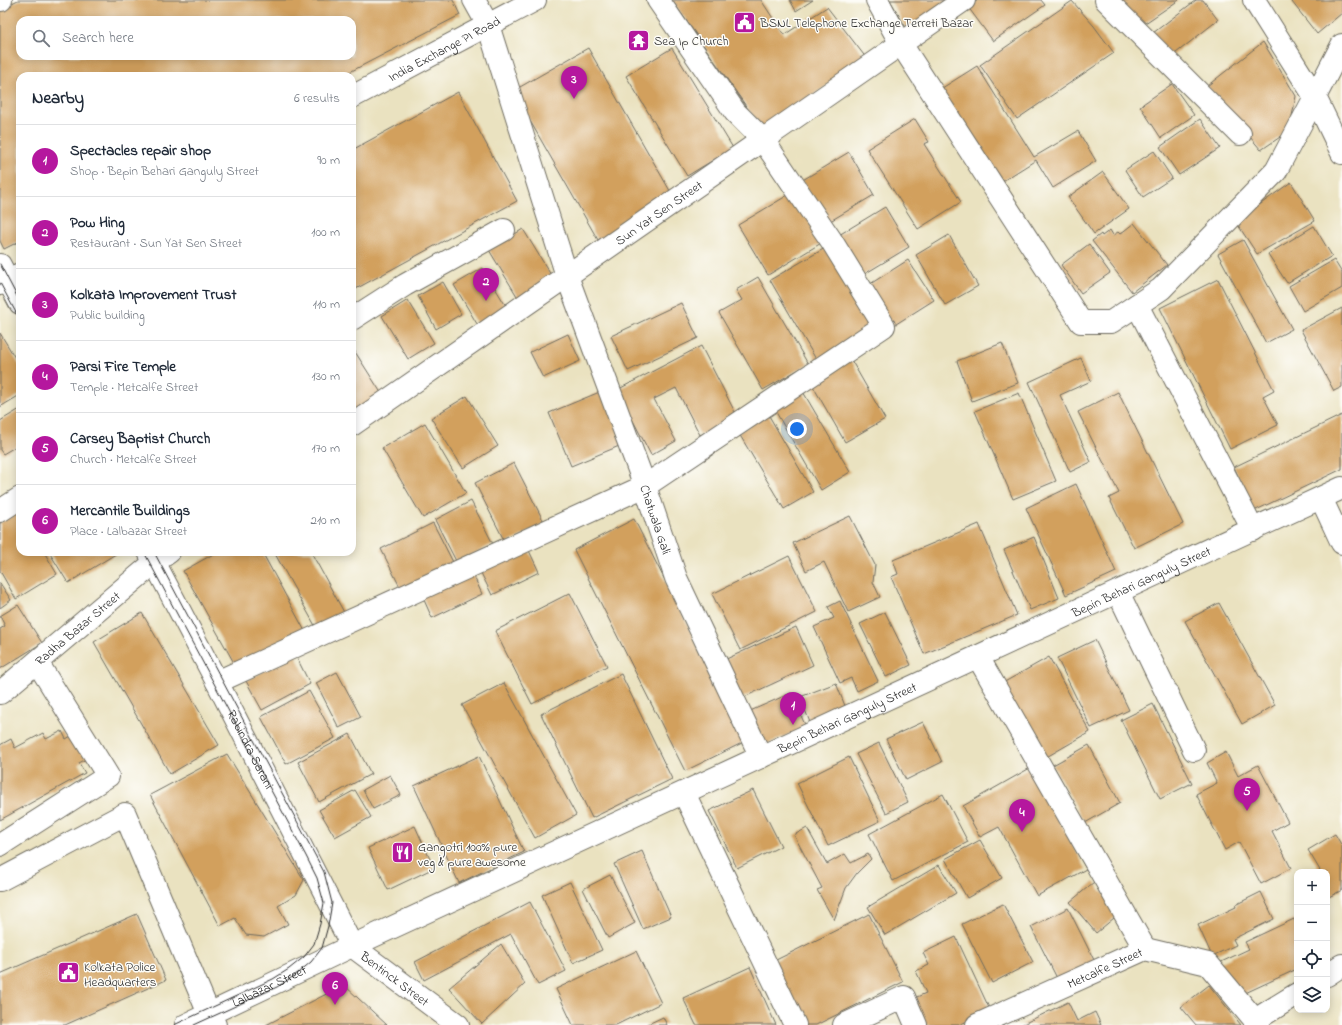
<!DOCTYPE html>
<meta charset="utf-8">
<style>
body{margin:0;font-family:"Indie Flower",sans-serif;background:#f2f2f3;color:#1f2937}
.controls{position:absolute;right:12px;bottom:12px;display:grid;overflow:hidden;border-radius:8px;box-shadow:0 2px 10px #0003}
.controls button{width:36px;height:36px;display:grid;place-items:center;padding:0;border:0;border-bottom:1px solid #e0e1e3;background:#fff;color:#1f2937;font:20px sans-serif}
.you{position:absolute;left:797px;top:429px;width:14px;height:14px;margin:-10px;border:3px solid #fff;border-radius:50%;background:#1a73e8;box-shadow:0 0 0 6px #1a73e833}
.badge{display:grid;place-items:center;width:26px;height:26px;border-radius:50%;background:#b5179e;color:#fff;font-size:13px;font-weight:700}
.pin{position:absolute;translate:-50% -33px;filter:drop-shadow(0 1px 2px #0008)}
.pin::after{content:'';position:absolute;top:21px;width:14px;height:12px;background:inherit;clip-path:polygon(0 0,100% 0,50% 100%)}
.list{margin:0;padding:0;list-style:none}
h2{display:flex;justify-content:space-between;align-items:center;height:52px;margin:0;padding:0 16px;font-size:17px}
h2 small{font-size:13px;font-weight:400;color:#747a83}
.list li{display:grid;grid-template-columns:26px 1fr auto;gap:12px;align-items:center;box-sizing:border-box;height:72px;padding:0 16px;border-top:1px solid #e0e1e3}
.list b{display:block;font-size:15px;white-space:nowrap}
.list p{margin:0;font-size:13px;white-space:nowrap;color:#747a83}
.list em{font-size:13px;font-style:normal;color:#747a83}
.icon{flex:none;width:22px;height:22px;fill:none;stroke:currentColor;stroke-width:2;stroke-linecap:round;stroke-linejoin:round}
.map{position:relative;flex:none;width:1342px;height:1025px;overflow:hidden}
.search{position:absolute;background:#fff;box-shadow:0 2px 10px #0003;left:16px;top:16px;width:340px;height:44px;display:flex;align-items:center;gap:10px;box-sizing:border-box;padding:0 14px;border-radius:12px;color:#747a83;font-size:15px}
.panel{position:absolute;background:#fff;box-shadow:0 2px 10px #0003;left:16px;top:72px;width:340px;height:484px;border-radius:12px}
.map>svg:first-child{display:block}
</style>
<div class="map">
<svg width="1342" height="1025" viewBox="0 0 1342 1025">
<rect width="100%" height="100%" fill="#fdfcf7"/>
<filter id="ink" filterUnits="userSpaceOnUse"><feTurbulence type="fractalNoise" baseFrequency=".025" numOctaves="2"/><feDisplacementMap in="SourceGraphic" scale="8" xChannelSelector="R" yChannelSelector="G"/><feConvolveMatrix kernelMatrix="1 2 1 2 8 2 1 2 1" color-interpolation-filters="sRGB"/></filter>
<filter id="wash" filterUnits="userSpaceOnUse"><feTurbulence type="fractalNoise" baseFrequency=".012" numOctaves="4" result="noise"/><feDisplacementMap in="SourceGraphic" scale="16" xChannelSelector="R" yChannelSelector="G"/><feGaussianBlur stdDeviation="0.9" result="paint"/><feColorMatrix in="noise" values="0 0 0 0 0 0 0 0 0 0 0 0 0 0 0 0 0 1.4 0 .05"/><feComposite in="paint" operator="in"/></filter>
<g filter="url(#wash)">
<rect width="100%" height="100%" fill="#eae2c0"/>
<g id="blocks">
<!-- building -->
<path fill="#d2a05d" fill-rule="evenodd" d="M 18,0 L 453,0 L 460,15 L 342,76 L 20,76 L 20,241 L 4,249 L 0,241 L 0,9 ZM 20,20 L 352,20 L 352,56 L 20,56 Z
M 672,0 L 761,0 L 784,35 L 827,7 L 867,59 L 762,129 Z
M 790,0 L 813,0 L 796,11 Z
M 890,0 L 947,0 L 909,33 Z
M 978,0 L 1041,0 L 1045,5 L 993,41 L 968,7 Z
M 1117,0 L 1179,0 L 1138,28 Z
M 1196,0 L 1203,0 L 1218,20 L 1171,57 L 1153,33 Z
M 1294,0 L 1342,0 L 1342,13 L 1317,34 L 1292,2 Z
M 1072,1 L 1094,26 L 1114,53 L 1017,119 L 980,65 Z
M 1263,42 L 1296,96 L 1289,131 L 1261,150 L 1207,86 Z
M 588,48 L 673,196 L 598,240 L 513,91 Z
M 672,48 L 733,148 L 687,176 L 626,76 Z
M 977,66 L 1034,157 L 1078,131 L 1096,161 L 1053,188 L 1036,160 L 998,184 L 939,90 Z
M 1172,84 L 1194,115 L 1161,138 L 1140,106 Z
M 458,92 L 517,201 L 352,291 L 352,150 Z
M 915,119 L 929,142 L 924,144 L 961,202 L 918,229 L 867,149 Z
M 1200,119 L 1220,148 L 1179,175 L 1160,147 Z
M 1154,151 L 1172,178 L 1143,197 L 1125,170 Z
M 849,152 L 874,195 L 827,223 L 801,181 Z
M 1103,172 L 1129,209 L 1094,234 L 1068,197 Z
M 1291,182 L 1315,221 L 1257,254 L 1236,222 Z
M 793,192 L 823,242 L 768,275 L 738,225 Z
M 885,207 L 909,247 L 858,278 L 834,238 Z
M 1134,223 L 1167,265 L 1132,292 L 1092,241 L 1101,234 L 1102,236 L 1110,230 L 1113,235 L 1118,232 L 1120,234 Z
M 1314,226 L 1332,256 L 1287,283 L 1268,254 Z
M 523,229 L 554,280 L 520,301 L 489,250 Z
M 949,235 L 978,286 L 945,305 L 916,255 Z
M 1243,240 L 1292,329 L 1266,343 L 1218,254 Z
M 832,244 L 878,326 L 817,361 L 770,280 Z
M 1089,244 L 1110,273 L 1081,293 L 1061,265 Z
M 908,260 L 934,300 L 893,326 L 867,286 Z
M 1334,260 L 1342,273 L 1342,288 L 1303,311 L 1289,286 Z
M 483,268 L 509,311 L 480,329 L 454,285 Z
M 758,277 L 808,364 L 763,390 L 719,313 L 742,300 L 736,290 Z
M 1218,279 L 1274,390 L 1263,396 L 1278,425 L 1230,449 L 1160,308 Z
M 443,282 L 461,314 L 436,329 L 418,296 Z
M 408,300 L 434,343 L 408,359 L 382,316 Z
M 681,303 L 698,338 L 628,371 L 611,336 Z
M 1342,308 L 1342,387 L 1334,391 L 1301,330 Z
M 0,333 L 20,366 L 20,395 L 0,407 Z
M 568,334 L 580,361 L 543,378 L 530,352 Z
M 1002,343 L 1018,383 L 972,401 L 957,361 Z
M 701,346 L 737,416 L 700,435 L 676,388 L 654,399 L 676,441 L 651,455 L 617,390 Z
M 352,347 L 385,399 L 352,415 Z
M 850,358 L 885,419 L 845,442 L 810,381 Z
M 1081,358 L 1091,381 L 1060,395 L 1091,462 L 1070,472 L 1029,382 Z
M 802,390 L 850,472 L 821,490 L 773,407 Z
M 602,391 L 624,444 L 571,466 L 549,413 Z
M 1118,392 L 1183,524 L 1134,548 L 1109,498 L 1119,493 L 1078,412 Z
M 1019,393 L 1056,481 L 1013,499 L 975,411 Z
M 467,396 L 498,446 L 463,468 L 431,418 Z
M 20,409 L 20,444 L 3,454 L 0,450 L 0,421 Z
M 768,414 L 813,492 L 784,509 L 738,432 Z
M 1342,415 L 1342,469 L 1254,511 L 1234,467 Z
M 425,423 L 466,493 L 423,518 L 382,448 Z
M 514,463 L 545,524 L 506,544 L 475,483 Z
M 1076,484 L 1116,572 L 1066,595 L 1026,508 Z
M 471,501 L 493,544 L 457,563 L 435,520 Z
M 20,511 L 20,552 L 44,552 L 57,574 L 16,599 L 0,571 L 0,523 Z
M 850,516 L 875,565 L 873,582 L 880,597 L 848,612 L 824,562 L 806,571 L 793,543 Z
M 634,519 L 746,741 L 685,771 L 574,550 Z
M 433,523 L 455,566 L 403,593 L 381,549 Z
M 979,524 L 1017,615 L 924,654 L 891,577 L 898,574 L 893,560 Z
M 1034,537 L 1059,598 L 1030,610 L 1004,550 Z
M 525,542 L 539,572 L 492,595 L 477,565 Z
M 49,552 L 119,552 L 68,583 Z
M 217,552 L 262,552 L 306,633 L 238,670 L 183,571 Z
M 274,552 L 311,552 L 346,616 L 318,631 Z
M 789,556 L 817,612 L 740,650 L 712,594 Z
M 470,568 L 482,594 L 432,618 L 420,591 Z
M 0,583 L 11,600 L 0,608 Z
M 570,593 L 607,666 L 532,704 L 495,631 Z
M 840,601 L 878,681 L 857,691 L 851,678 L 840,683 L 814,627 L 834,618 L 828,607 Z
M 1219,603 L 1275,705 L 1242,724 L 1185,621 Z
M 18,605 L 42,643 L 0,669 L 0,629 L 5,626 L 0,616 Z
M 885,612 L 911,665 L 886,677 L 860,624 Z
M 142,613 L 219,745 L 170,774 L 94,642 Z
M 796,627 L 813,665 L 740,699 L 722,661 Z
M 1095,640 L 1129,710 L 1091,728 L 1057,658 Z
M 295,654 L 310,684 L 262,710 L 246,681 Z
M 1049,657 L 1090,732 L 1043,759 L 1001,684 Z
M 337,672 L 361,717 L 339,728 L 316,683 Z
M 621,674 L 672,779 L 592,818 L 541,714 Z
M 504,683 L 576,815 L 535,838 L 462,705 Z
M 836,683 L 847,711 L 811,725 L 800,697 Z
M 309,691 L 335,738 L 286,764 L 261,717 Z
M 791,693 L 806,727 L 762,746 L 748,712 Z
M 1153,704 L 1192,783 L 1160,799 L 1121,720 Z
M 923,722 L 942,762 L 906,780 L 886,739 Z
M 62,731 L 66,739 L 76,733 L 90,757 L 79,763 L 85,773 L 0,820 L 0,745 L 11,739 L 15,748 L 43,733 L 46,739 Z
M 350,734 L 371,774 L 319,802 L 298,762 Z
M 879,743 L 908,802 L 886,813 L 856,754 Z
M 1089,745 L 1120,803 L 1085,823 L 1053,765 Z
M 1226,752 L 1238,776 L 1258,765 L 1288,822 L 1272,831 L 1291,868 L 1261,884 L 1239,842 L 1225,850 L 1196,794 L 1217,783 L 1207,763 Z
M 227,754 L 304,880 L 296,895 L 278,906 L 288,924 L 264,937 L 246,935 L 235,918 L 220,926 L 150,795 Z
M 479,756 L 524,852 L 459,883 L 414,786 Z
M 849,757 L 880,821 L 828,846 L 797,783 Z
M 1030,768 L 1086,869 L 1037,896 L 999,827 L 980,837 L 963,806 Z
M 390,775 L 401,795 L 373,809 L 363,790 Z
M 355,790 L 371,817 L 335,837 L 319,810 Z
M 753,790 L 781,846 L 737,868 L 709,811 Z
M 943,794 L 968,842 L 893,881 L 869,834 Z
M 415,826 L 434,868 L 388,890 L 368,848 Z
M 807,828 L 827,864 L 845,854 L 851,863 L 868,854 L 871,859 L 857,873 L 846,888 L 834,920 L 817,890 L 822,888 L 794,835 Z
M 1335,834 L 1342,846 L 1342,890 L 1327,898 L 1327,872 L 1321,872 L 1308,850 Z
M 980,840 L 1002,878 L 967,898 L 945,859 Z
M 642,851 L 671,917 L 643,929 L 614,864 Z
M 939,865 L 956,893 L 885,935 L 868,907 Z
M 610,875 L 635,923 L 608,938 L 583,889 Z
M 570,882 L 602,950 L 573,963 L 542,895 Z
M 1094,882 L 1120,913 L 1096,933 L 1070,902 Z
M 1261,892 L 1274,919 L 1233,939 L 1236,945 L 1212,956 L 1198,925 L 1236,907 L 1235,905 Z
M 530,902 L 566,971 L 538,985 L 511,934 L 424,980 L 415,962 Z
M 1003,904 L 1033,962 L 992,983 L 962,924 Z
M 1068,908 L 1097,966 L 1060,984 L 1031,927 Z
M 137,914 L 166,980 L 65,1025 L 0,1025 L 0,974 Z
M 869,914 L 903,982 L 816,1025 L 803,1025 L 772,962 Z
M 1294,919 L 1297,926 L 1297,969 L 1241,995 L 1219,963 L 1249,949 L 1245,942 Z
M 956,937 L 990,1010 L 959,1025 L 921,1025 L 910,1000 L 926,993 L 916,971 L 929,965 L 923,953 Z
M 501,944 L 525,984 L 482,1024 L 449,988 Z
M 636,951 L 661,1003 L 616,1025 L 573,1025 L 556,989 Z
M 750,967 L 776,1025 L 696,1025 L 683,998 Z
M 344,985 L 387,1025 L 266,1025 Z
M 1209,985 L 1241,1025 L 1196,1025 L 1181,1007 Z
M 1068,1002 L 1077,1021 L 1095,1012 L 1101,1025 L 1021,1025 Z
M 663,1017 L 667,1025 L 646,1025 Z"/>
</g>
</g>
<g filter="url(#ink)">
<use href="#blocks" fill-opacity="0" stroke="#6e6b5f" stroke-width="1"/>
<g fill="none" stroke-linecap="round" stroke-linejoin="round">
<defs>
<g id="minor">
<path d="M 0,0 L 1,0"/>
<path id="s1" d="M 474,0 L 488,25 L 567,276 L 645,486 L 676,578 L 761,757"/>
<path d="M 877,0 L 901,44 L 1081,322 L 1111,322 L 1161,289 L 1276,171 L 1315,97 L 1254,0"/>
<path d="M 1106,0 L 1240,134"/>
<path d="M 1342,45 L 1315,97 L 1342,153"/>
<path id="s2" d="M 352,97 L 535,0"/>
<path d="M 0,284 L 20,274"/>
<path d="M 1137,305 L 1253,530"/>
<path d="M 352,319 L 405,285 L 504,230"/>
<path id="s3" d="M 352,425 L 964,0"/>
<path d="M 1321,498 L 1342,543"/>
<path d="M 0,511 L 20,498"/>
<path d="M 1118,592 L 1194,750"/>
<path d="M 978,657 L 1145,949"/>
<path d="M 217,682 L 645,486 L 884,326 L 831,240 L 763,140 L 735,112 L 658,0"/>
<path id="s4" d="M 0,693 L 155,562 L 169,552"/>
<path d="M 684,793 L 795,1025"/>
<path d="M 0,845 L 108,776 L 37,662"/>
<path d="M 0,880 L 125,814 L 209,1014 L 215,1025"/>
<path d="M 1327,975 L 1342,965"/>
<path d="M 1255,1020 L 1297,994"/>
<path d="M 844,1025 L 904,997 L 916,1025"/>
<path id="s5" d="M 977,1025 L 1145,949 L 1208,964 L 1259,1025"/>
</g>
<g id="major">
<path d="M 0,265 L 20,303"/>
<path id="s6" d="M 149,552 L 217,682 L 352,946 L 458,1025"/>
<path id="s7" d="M 186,1025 L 352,946 L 1342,488"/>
</g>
</defs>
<!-- minor casing -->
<use href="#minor" stroke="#6e6b5f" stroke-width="24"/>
<!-- major casing -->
<use href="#major" stroke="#6e6b5f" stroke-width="24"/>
<!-- minor -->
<use href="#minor" stroke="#fff" stroke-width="22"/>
<!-- major -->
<use href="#major" stroke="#fff" stroke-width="22"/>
<!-- tram -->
<path stroke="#2b2b2b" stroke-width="1" d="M 0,264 L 20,302
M 0,283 L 20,320
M 144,552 L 306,856 L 317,878 L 324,903 L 320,924 L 314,944 L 304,957 L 289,969 L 273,979 L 174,1025
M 154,552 L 324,872 L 332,903 L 328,926 L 322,948 L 311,962 L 294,976 L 277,987 L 194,1025"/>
</g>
</g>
<!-- icons -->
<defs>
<symbol id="civic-square" viewBox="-11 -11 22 22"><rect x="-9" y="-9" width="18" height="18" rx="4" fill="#b5179e" stroke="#fdfcf7"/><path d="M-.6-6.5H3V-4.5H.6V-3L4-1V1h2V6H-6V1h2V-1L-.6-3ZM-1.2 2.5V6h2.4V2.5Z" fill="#fff"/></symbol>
<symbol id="temple-square" viewBox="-11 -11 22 22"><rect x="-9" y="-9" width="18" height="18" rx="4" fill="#b5179e" stroke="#fdfcf7"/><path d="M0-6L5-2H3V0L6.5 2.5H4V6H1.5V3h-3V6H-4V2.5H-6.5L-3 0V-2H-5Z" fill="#fff"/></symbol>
<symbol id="restaurant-square" viewBox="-11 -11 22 22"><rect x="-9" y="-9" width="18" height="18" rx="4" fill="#b5179e" stroke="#fdfcf7"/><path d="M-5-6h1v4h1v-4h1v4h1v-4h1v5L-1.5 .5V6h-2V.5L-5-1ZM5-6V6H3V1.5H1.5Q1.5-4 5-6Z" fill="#fff"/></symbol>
</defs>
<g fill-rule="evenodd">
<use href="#civic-square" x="732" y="10" width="25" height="25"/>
<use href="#temple-square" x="626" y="28" width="25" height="25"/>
<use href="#restaurant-square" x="390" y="840" width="25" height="25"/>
<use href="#civic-square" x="56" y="960" width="25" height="25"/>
</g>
<g text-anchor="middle" stroke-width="3" stroke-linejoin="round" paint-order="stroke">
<!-- poi labels -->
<g font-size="13" fill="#2b2b2b" stroke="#fdfcf7" text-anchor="start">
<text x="760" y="27">BSNL Telephone Exchange Terreti Bazar</text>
<text x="654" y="45">Sea Ip Church</text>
<text x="418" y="851">Gangotri 100% pure<tspan x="418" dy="15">veg &amp; pure awesome</tspan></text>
<text x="84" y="971">Kolkata Police<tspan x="84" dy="15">Headquarters</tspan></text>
</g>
<!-- street labels -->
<g font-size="13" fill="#2b2b2b" stroke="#fdfcf7">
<text dy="5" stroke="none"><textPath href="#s2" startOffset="104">India Exchange PI Road</textPath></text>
<text dy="5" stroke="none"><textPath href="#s3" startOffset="373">Sun Yat Sen Street</textPath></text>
<text dy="5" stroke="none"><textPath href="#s1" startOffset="551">Chatwala Gali</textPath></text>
<text dy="5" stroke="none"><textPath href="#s7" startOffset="1053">Bepin Behari Ganguly Street</textPath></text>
<text dy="5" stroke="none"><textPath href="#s4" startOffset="101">Radha Bazar Street</textPath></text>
<text dy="5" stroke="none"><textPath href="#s7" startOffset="729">Bepin Behari Ganguly Street</textPath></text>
<text dy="5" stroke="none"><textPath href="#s6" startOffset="222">Rabindra Sarani</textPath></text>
<text dy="5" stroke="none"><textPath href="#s5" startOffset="140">Metcalfe Street</textPath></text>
<text dy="5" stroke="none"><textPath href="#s6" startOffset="497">Bentinck Street</textPath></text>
<text dy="5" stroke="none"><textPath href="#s7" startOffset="92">Lalbazar Street</textPath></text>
</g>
</g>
</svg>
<div class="controls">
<button>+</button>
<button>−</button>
<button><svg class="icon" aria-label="locate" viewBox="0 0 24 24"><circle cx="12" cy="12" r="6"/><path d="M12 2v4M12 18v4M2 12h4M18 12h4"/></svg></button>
<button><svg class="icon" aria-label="layers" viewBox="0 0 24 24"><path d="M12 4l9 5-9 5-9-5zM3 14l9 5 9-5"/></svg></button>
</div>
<div class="you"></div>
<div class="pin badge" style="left:793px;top:725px">1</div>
<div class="pin badge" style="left:486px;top:301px">2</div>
<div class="pin badge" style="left:574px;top:99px">3</div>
<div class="pin badge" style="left:1022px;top:832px">4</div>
<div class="pin badge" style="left:1247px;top:811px">5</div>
<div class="pin badge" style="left:335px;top:1005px">6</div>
<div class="search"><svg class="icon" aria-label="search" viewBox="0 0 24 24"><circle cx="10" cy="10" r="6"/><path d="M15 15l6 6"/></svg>Search here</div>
<section class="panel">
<h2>Nearby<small>6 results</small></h2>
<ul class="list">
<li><span class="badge">1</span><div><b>Spectacles repair shop</b><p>Shop · Bepin Behari Ganguly Street</p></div><em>90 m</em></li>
<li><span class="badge">2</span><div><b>Pow Hing</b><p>Restaurant · Sun Yat Sen Street</p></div><em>100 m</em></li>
<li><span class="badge">3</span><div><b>Kolkata Improvement Trust</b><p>Public building</p></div><em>110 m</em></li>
<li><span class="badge">4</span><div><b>Parsi Fire Temple</b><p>Temple · Metcalfe Street</p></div><em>130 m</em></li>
<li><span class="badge">5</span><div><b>Carsey Baptist Church</b><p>Church · Metcalfe Street</p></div><em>170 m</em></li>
<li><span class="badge">6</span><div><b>Mercantile Buildings</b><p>Place · Lalbazar Street</p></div><em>210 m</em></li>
</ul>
</section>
</div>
